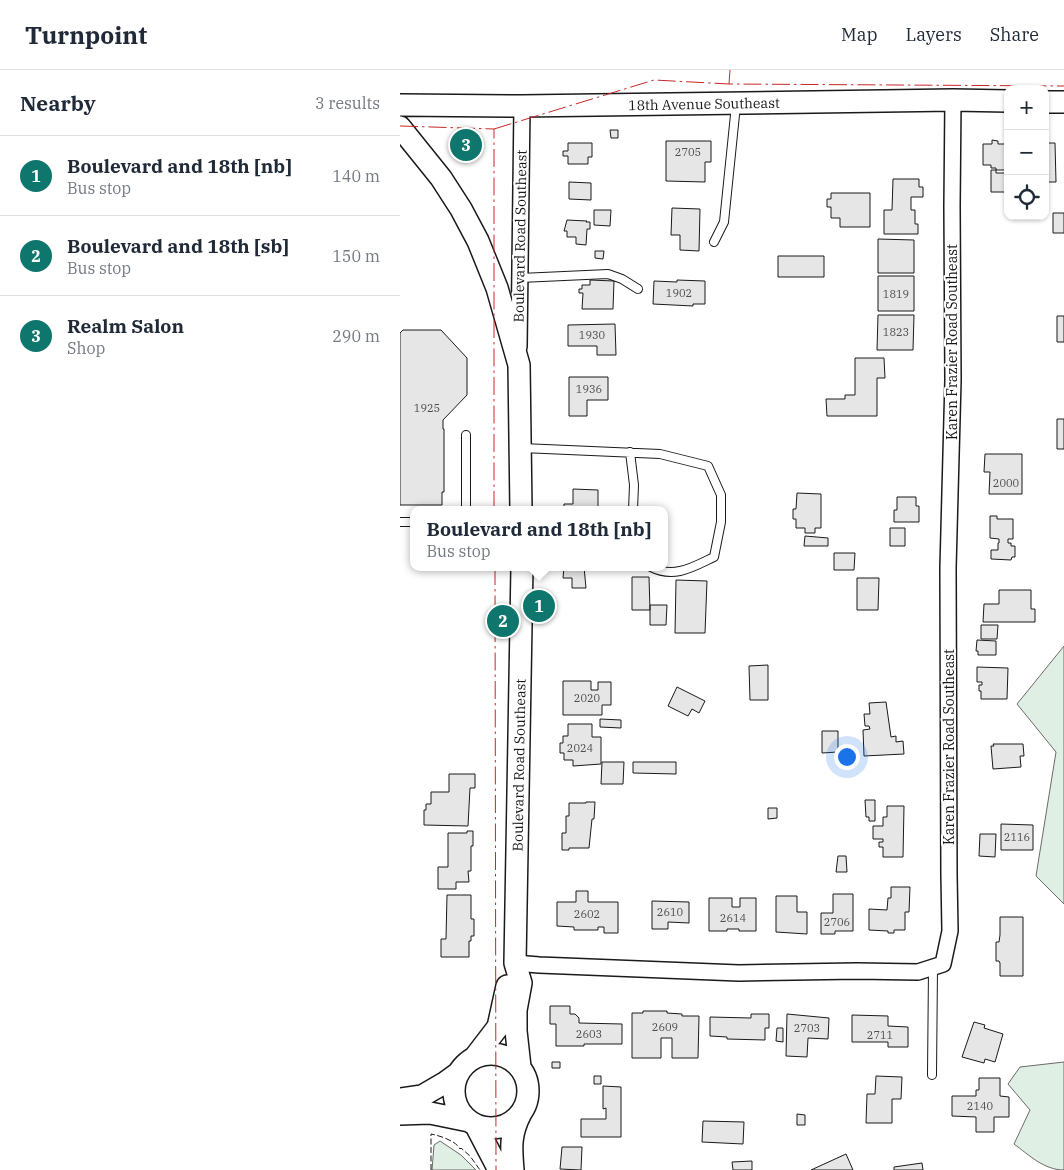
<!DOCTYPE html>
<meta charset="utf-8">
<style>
body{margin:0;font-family:"IBM Plex Serif",serif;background:#f2f2f3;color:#1f2937}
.controls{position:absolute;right:15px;top:15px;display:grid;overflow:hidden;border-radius:10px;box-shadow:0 1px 4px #0004}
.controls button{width:45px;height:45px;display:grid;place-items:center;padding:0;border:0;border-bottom:1px solid #e0e1e3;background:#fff;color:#1f2937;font:25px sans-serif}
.you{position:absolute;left:446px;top:686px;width:18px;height:18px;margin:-12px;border:4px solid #fff;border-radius:50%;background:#1a73e8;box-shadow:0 0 0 8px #1a73e833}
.badge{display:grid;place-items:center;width:32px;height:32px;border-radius:50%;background:#0f766e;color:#fff;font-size:16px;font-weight:700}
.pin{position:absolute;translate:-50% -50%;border:2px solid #fff;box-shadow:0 1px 5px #0006}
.popup{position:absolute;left:10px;top:436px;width:258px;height:65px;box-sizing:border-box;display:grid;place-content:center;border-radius:10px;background:#fff;filter:drop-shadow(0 1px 4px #0005);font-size:16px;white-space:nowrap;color:#747a83}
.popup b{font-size:19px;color:#1f2937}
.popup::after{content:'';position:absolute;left:50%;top:100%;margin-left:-10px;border:10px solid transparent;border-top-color:#fff}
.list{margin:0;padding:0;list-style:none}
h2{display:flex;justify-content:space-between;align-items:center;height:65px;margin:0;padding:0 20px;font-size:21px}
h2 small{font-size:16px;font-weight:400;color:#747a83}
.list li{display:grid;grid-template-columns:32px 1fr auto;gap:15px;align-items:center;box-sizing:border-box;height:80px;padding:0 20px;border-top:1px solid #e0e1e3}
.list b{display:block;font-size:19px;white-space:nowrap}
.list p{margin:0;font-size:16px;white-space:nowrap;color:#747a83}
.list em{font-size:16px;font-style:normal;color:#747a83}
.icon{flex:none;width:28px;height:28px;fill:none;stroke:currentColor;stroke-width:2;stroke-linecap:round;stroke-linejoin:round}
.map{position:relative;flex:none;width:664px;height:1100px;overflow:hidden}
header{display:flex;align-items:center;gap:30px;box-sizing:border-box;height:70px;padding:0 25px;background:#fff;border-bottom:1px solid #e0e1e3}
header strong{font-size:24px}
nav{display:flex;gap:28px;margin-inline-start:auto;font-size:18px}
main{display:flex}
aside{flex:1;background:#fff}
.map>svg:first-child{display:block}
</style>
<header>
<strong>Turnpoint</strong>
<nav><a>Map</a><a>Layers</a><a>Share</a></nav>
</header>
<main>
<aside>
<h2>Nearby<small>3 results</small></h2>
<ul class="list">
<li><span class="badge">1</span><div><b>Boulevard and 18th [nb]</b><p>Bus stop</p></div><em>140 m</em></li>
<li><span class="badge">2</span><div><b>Boulevard and 18th [sb]</b><p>Bus stop</p></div><em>150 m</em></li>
<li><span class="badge">3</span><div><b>Realm Salon</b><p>Shop</p></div><em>290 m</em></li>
</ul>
</aside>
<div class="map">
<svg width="664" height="1100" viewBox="0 0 664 1100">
<rect width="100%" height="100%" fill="#fff"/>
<!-- green -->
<path fill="#e0efe3" stroke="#6a6a6a" d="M 664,576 L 664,834 L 636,806 L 656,682 L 617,634 Z
M 664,992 L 664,1100 C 644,1100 629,1085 614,1074 L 630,1040 L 608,1014 L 620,997 Z
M 40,1071 L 61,1085 L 76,1100 L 32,1100 L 34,1075 Z"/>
<!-- building -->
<path fill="#e6e6e6" stroke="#1a1a1a" d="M 210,60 L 218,60 L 218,68 L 211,68 Z
M 72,61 L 78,75 L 61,82 L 55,68 Z
M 645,69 L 648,69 L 648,73 L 655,73 L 656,112 L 647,112 L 647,121 L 645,121 Z
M 592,70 L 598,71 L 598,74 L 607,74 L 607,100 L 596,100 L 596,98 L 591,98 L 591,95 L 583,95 L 583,74 L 592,74 Z
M 266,71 L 311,71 L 311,92 L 305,92 L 305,112 L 266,111 Z
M 168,73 L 192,73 L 192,87 L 188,87 L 188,94 L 168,94 L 168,86 L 163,86 L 163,81 L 168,81 Z
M 591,100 L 596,100 L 596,103 L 608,103 L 608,122 L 591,122 Z
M 493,109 L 519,109 L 519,117 L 523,117 L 523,127 L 511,127 L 511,140 L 515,140 L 515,154 L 518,154 L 518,164 L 484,164 L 484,140 L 492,140 Z
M 169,112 L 191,113 L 191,130 L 169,129 Z
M 431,123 L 470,123 L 470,157 L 440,157 L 440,148 L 431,148 L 431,137 L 427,137 L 427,129 L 431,129 Z
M 272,138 L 300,139 L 299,181 L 280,180 L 280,165 L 271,165 Z
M 194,140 L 211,140 L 210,156 L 194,155 Z
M 653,143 L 664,143 L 664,163 L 653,163 Z
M 167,150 L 187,151 L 186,152 L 190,152 L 190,159 L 187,159 L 186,175 L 176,174 L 176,167 L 167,167 L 167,161 L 164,161 Z
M 478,169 L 514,170 L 514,203 L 478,203 Z
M 195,181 L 204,181 L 203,189 L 195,188 Z
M 378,186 L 424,186 L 424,207 L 378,207 Z
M 478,206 L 514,206 L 514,241 L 478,241 Z
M 190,210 L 214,211 L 213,239 L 182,239 L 183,223 L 179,223 L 179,219 L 182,219 L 182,215 L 190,215 Z
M 277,210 L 305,211 L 305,234 L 293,234 L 293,236 L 253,234 L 254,211 L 277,212 Z
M 478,245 L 514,245 L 513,280 L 477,280 Z
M 657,246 L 664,246 L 664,272 L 657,272 Z
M 215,254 L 216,285 L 197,285 L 197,276 L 168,276 L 168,255 Z
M 3,260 L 41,260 L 67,288 L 67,325 L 43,350 L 43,359 L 44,359 L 44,422 L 42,422 L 42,435 L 0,435 L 0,263 Z
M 455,288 L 484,288 L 485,308 L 477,308 L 477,346 L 427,346 L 426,329 L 445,329 L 445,325 L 455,325 Z
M 169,307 L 208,307 L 208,330 L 187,330 L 187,346 L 169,346 Z
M 657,349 L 664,349 L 664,379 L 657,379 Z
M 585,384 L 622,384 L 622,424 L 589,424 L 590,402 L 584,402 Z
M 173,419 L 198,420 L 198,440 L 164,440 L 164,434 L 173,434 Z
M 397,423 L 421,424 L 421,458 L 415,458 L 415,463 L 405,463 L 405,458 L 396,458 L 396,449 L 393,449 L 393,439 L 396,439 Z
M 497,427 L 516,427 L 516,436 L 519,436 L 519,452 L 494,452 L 494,440 L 497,440 Z
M 590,446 L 597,446 L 597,449 L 613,449 L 613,469 L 608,469 L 608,473 L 611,473 L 611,476 L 615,476 L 615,487 L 612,487 L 611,490 L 591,489 L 591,480 L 598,480 L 598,473 L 599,473 L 599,469 L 590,468 Z
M 490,458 L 505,458 L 505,476 L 490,476 Z
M 405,466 L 428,468 L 428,476 L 404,476 Z
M 434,483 L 455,483 L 454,500 L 434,500 Z
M 164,497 L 184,497 L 186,518 L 172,518 L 172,508 L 163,508 Z
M 232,507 L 249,507 L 250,540 L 232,540 Z
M 457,508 L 479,508 L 478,540 L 457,540 Z
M 276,510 L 307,511 L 305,563 L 275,563 Z
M 599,520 L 631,520 L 631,539 L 635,539 L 635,552 L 583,552 L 584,534 L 599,534 Z
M 250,535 L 267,535 L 266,555 L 250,555 Z
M 581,555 L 598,555 L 597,569 L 581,569 Z
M 577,570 L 596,571 L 596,585 L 578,585 L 578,581 L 576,581 Z
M 368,595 L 368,630 L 350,630 L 349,596 Z
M 577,597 L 608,598 L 607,629 L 581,629 L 581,621 L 579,621 L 579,615 L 582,615 L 582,612 L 577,612 Z
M 163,611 L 191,611 L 191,620 L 198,620 L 198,612 L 211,612 L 211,635 L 202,635 L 202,645 L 163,645 Z
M 277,617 L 305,631 L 299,643 L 292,639 L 288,646 L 268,636 Z
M 486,632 L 491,667 L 496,666 L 496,672 L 503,671 L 504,684 L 464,686 L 463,660 L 470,659 L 469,656 L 465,656 L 464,644 L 470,644 L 469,633 Z
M 200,649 L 221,650 L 221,658 L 200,657 Z
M 168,654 L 192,654 L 192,667 L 201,667 L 201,694 L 173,696 L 173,690 L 164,690 L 164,683 L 160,683 L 160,673 L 163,673 L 163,666 L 168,666 Z
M 422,661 L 438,661 L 438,682 L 422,683 Z
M 593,674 L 623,674 L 624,686 L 620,686 L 621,697 L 593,699 L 591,676 L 594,676 Z
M 202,692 L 224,692 L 223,714 L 201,714 Z
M 233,692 L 276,692 L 276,704 L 233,703 Z
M 49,704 L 75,704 L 75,718 L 70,718 L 68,756 L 24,755 L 24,740 L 26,740 L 26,734 L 31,734 L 31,722 L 49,722 Z
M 465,730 L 475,730 L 475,751 L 469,751 L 469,747 L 466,747 Z
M 186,732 L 195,732 L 194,749 L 192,749 L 189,778 L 169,778 L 169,780 L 162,780 L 162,763 L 166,763 L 166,746 L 169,746 L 169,733 L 186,733 Z
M 487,736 L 504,736 L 503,787 L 483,787 L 483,777 L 479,777 L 479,772 L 483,772 L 483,769 L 473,769 L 473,756 L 483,756 L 483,747 L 487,747 Z
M 368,738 L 377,738 L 377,748 L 368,749 Z
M 601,754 L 633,755 L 633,780 L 601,780 Z
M 67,761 L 73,761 L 73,776 L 71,776 L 71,801 L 68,801 L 69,812 L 56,812 L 56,819 L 38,819 L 38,797 L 48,797 L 48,763 L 67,763 Z
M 580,764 L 596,764 L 595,787 L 579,786 Z
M 438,786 L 446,786 L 447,802 L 436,802 Z
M 491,817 L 510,817 L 509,842 L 505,842 L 505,860 L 494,860 L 494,863 L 488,863 L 488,861 L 469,860 L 469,839 L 487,840 L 488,828 L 491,828 Z
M 176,821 L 188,821 L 188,832 L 218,832 L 218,863 L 204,863 L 204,857 L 198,857 L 198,860 L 174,860 L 174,857 L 157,856 L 157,832 L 176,832 Z
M 433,824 L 453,824 L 453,861 L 435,861 L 435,864 L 421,864 L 421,843 L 433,843 Z
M 47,825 L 71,825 L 71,849 L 74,849 L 74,866 L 71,866 L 71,871 L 69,871 L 69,887 L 41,887 L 41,869 L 46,869 Z
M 376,826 L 397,826 L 397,842 L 407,842 L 407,864 L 376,862 Z
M 309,828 L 332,828 L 332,837 L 340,837 L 340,828 L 356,828 L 356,861 L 339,861 L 339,859 L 327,859 L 327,861 L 309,861 Z
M 252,831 L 289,832 L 289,853 L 268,852 L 268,859 L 252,859 Z
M 600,847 L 623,847 L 623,906 L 600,906 L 600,893 L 599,891 L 596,891 L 596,872 L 599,872 L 600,865 Z
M 150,936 L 170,936 L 170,944 L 175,944 L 179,948 L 179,953 L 222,954 L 222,974 L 184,974 L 184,976 L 156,976 L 156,954 L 150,954 Z
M 243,941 L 267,941 L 267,943 L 282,944 L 282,946 L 299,946 L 298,988 L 272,988 L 272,968 L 261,968 L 261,988 L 232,988 L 232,943 L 243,943 Z
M 351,944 L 369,944 L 369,958 L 365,958 L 365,970 L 327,969 L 327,967 L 310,966 L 310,947 L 351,948 Z
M 387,944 L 429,948 L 428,969 L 408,968 L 407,987 L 386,986 Z
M 452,945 L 488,946 L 488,956 L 508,957 L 508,977 L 488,977 L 488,972 L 452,972 Z
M 574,952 L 585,955 L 584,958 L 603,964 L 595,992 L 585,989 L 584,993 L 562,987 Z
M 377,958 L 383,958 L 383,972 L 376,971 Z
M 152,992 L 160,992 L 160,998 L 152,998 Z
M 194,1006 L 201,1006 L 201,1014 L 194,1014 Z
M 476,1006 L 502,1007 L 501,1029 L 492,1029 L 492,1053 L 466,1053 L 467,1024 L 475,1024 Z
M 579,1008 L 600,1008 L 600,1026 L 609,1027 L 609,1047 L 594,1047 L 594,1062 L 576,1062 L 576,1047 L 552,1046 L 552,1026 L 576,1026 L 576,1020 L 579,1020 Z
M 203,1016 L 221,1017 L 221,1067 L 181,1067 L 181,1049 L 206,1049 L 206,1038 L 203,1039 Z
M 397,1044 L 405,1045 L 405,1055 L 397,1055 Z
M 303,1051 L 344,1052 L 343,1074 L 302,1072 Z
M 162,1077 L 182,1077 L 181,1100 L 160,1099 Z
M 446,1084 L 453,1100 L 411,1100 Z
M 352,1091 L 352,1100 L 333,1100 L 332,1092 Z
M 522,1093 L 523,1100 L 494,1100 L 494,1097 Z"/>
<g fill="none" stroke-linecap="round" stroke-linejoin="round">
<defs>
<path id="lane" d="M 314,172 L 324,152 L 336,35
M 120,208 L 208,204 L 222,209 L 238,219
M 122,378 L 260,384 L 308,396 L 321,425 L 321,452 L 314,487 C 293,497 274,509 251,497
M 230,382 L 234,415 L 233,440
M 66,440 L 66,365
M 0,452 L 14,452
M 532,1005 L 533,898"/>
<path id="street" d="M 119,277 L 122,36
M 115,893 L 139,895 L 339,903 L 457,901 L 518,902 L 543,894 L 550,861 L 549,805 L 548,498 L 553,310 L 552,136 L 553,30"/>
<path id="secondary" d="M 645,32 L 664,32
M 0,35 L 122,36 L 553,30 L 608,31
M 0,57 L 41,108 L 61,139 L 78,171 L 97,218 L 119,295 L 121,440
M54 1021a37 37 0 1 1 74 0a37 37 0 1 1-74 0Z
M 75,987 L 98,957 L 107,916
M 120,997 L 116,961 L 116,940 L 121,913 L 115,893 L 122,497
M 0,1029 L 22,1026 L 46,1012 L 57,1004
M 0,1044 L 30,1043 L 69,1051
M 76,1056 L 99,1100
M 113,1100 C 111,1077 110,1064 121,1043"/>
</defs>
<!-- lane casing -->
<use href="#lane" stroke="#1a1a1a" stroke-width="10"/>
<!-- street casing -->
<use href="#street" stroke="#1a1a1a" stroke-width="18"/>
<!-- secondary casing -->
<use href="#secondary" stroke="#1a1a1a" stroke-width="24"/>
<!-- lane -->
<use href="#lane" stroke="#fff" stroke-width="8"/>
<!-- street -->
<use href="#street" stroke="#fff" stroke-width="15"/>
<!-- secondary -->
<use href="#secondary" stroke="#fff" stroke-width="21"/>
<!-- fence -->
<path stroke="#1a1a1a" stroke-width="1" stroke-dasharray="6 2.5" stroke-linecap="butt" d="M 31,1100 L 31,1064 C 41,1066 56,1071 60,1079 L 61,1078 L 70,1086 L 80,1100"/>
<!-- power -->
<path stroke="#c62828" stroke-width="1" stroke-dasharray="18 4 2.5 4" stroke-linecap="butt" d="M 330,0 L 329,14 L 664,16
M 0,56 L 94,59 L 94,440
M 94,59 L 254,10 L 329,14
M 95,497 L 96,1100"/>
</g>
<g text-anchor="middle" stroke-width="4" stroke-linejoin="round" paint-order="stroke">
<!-- number labels -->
<g font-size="11" fill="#4d4d4d">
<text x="288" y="86">2705</text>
<text x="279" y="227">1902</text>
<text x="496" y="228">1819</text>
<text x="496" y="266">1823</text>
<text x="192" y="269">1930</text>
<text x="189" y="323">1936</text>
<text x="27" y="342">1925</text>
<text x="606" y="417">2000</text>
<text x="187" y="632">2020</text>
<text x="180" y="682">2024</text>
<text x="617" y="771">2116</text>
<text x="270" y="846">2610</text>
<text x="187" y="848">2602</text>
<text x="333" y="852">2614</text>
<text x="437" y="856">2706</text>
<text x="265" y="961">2609</text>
<text x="407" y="962">2703</text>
<text x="189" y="968">2603</text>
<text x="480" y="969">2711</text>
<text x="580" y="1040">2140</text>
</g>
<!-- street labels -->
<g font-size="14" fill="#1a1a1a" stroke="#fff">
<text transform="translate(304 34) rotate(-1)" y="5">18th Avenue Southeast</text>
<text transform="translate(120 166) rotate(-89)" y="5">Boulevard Road Southeast</text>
<text transform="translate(552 272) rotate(-90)" y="5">Karen Frazier Road Southeast</text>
<text transform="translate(549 677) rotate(-90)" y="5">Karen Frazier Road Southeast</text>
<text transform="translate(119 695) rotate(-89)" y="5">Boulevard Road Southeast</text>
</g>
</g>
</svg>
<div class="controls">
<button>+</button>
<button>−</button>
<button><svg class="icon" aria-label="locate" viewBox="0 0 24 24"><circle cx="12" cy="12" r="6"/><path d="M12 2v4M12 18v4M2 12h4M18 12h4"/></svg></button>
</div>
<div class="you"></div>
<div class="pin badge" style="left:139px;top:536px">1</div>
<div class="popup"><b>Boulevard and 18th [nb]</b>Bus stop</div>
<div class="pin badge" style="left:103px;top:551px">2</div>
<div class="pin badge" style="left:66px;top:75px">3</div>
</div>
</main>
